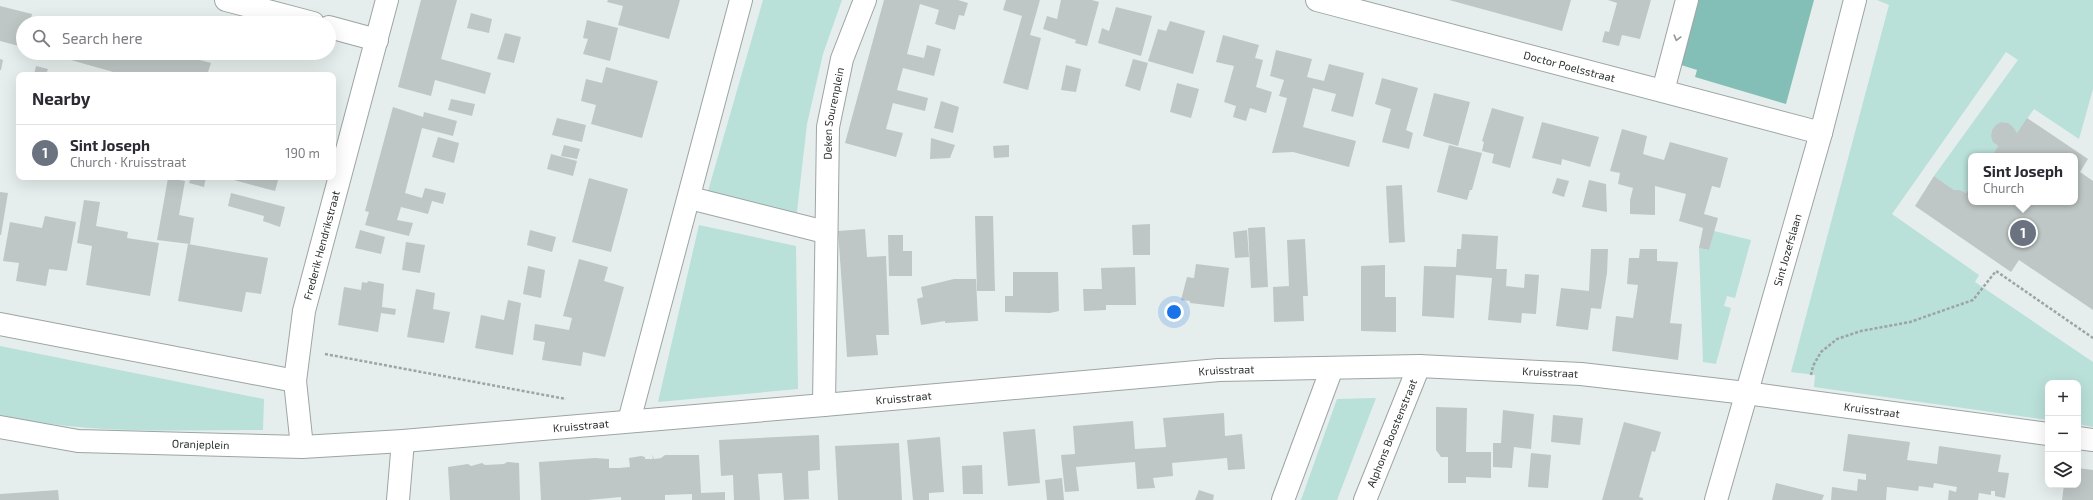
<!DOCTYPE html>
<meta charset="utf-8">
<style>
body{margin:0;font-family:"Exo 2",sans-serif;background:#f2f2f3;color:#2b2b33}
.controls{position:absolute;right:12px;bottom:12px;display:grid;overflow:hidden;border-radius:8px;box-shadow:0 4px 16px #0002}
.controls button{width:36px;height:36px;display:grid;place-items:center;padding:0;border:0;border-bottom:1px solid #e1e1e2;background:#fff;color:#2b2b33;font:20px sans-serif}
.you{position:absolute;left:1174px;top:312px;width:14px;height:14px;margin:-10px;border:3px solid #fff;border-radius:50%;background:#1a73e8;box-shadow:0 0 0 6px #1a73e833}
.badge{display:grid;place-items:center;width:26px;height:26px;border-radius:50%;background:#ea580c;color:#fff;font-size:13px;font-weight:700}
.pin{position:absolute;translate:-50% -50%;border:2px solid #fff;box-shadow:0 1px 4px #0006}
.popup{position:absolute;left:1968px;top:153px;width:110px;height:52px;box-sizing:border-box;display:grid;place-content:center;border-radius:8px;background:#fff;filter:drop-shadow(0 1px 3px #0005);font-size:13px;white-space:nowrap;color:#7c7c81}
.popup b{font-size:15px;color:#2b2b33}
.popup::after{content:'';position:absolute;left:50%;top:100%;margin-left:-8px;border:8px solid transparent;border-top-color:#fff}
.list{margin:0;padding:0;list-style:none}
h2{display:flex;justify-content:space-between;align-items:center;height:52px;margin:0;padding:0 16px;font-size:17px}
h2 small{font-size:13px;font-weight:400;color:#7c7c81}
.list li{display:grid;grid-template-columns:26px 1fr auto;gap:12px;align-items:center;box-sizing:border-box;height:56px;padding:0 16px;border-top:1px solid #e1e1e2}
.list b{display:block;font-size:15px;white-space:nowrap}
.list p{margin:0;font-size:13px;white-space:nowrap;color:#7c7c81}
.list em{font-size:13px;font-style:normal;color:#7c7c81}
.icon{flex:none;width:22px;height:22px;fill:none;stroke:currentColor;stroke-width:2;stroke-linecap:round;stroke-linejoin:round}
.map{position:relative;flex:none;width:2093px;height:500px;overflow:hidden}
.search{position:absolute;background:#fff;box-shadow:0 4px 16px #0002;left:16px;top:16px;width:320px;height:44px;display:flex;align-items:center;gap:10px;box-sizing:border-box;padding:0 14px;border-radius:22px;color:#7c7c81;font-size:15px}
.panel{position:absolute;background:#fff;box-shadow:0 4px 16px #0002;left:16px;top:72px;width:320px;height:108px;border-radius:8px}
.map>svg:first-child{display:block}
</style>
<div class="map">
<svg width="2093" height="500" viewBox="0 0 2093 500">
<rect width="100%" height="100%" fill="#e5eeec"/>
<!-- green -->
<path fill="#b9e0d9" d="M 763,0 L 842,0 L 823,54 L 807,124 L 796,220 L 706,198 Z
M 1877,0 L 2093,0 L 2093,89 L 2079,139 L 2034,109 L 2017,133 C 2011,127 2010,123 2001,122 L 1992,130 C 1991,137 1992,141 1998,146 L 1993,154 L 1971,156 L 1969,178 L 1971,186 L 1966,193 L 1960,190 L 1954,190 L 1934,176 L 2018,60 L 2006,52 L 1892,214 L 1979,275 L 1975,282 L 2093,362 L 2093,427 L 2078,424 L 2078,383 L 2048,383 L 2048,420 L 1814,387 L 1815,375 L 1791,372 L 1889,5 Z
M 699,225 L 796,246 L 798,389 L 658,402 Z
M 1714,231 L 1751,240 L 1735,298 L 1727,296 L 1724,306 L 1731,308 L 1716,364 L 1703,362 L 1699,248 L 1709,250 Z
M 0,346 L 264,399 L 263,430 C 176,430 86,435 0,415 Z
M 1376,398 L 1337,500 L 1301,500 L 1337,399 Z"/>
<!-- forest -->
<path fill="#83bfb6" d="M 1696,0 L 1814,0 L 1786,104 L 1695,77 L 1697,70 L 1678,64 Z"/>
<!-- building -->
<path fill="#bec7c5" d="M 421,0 L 457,0 L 441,59 L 491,73 L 485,94 L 435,80 L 431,96 L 398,87 Z
M 608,0 L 680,0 L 669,39 L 618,25 L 623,6 L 607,2 Z
M 884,0 L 958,0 L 968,3 L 964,16 L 959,15 L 955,30 L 935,24 L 939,10 L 920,4 L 907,54 L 924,58 L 927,45 L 941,49 L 934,76 L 903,68 L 897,90 L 928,98 L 925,111 L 893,103 L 886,129 L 903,133 L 896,157 L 845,143 Z
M 1006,0 L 1040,0 L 1030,35 L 1041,38 L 1028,90 L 1003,83 L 1022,16 L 1003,10 Z
M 1061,0 L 1092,0 L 1099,2 L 1087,46 L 1075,43 L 1076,40 L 1043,29 L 1047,16 L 1057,19 Z
M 1449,0 L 1571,0 L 1562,31 Z
M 1608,0 L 1651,0 L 1640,39 L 1622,35 L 1619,46 L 1602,42 L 1605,31 L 1609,32 L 1617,3 Z
M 0,6 L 32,14 L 30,23 L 23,23 L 23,47 L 0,41 Z
M 1116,7 L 1152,16 L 1141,56 L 1098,43 L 1102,28 L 1109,31 Z
M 471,13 L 492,19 L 489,33 L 467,28 Z
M 587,20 L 618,28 L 610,61 L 583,54 L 588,39 L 583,38 Z
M 1170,21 L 1205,31 L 1193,74 L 1148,61 L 1158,29 L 1166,31 Z
M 505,33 L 521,37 L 514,63 L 497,59 Z
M 1223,35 L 1259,45 L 1255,58 L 1263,60 L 1256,87 L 1272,92 L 1266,113 L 1250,108 L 1246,121 L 1233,117 L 1236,106 L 1224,102 L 1234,66 L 1216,62 Z
M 1276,50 L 1312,59 L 1307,77 L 1324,81 L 1329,64 L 1364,73 L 1353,117 L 1331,111 L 1336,94 L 1313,88 L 1303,127 L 1356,141 L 1349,167 L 1293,152 L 1272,153 L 1287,98 L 1279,96 L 1284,80 L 1270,76 Z
M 46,53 L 174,53 L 211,63 L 207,75 L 124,75 Z
M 0,59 L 3,60 L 1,70 L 0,70 Z
M 1133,59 L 1148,63 L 1140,91 L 1125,86 Z
M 1066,65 L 1081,69 L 1076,92 L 1061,90 Z
M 36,66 L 48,69 L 46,75 L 34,75 Z
M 606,67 L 658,81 L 642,138 L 591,124 L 596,105 L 581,101 L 586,79 L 602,83 Z
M 1382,78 L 1418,88 L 1406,130 L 1413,133 L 1409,149 L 1382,142 L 1391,109 L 1375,104 Z
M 1177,83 L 1199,89 L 1191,118 L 1170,112 Z
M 1434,93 L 1470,102 L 1458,146 L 1423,136 Z
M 451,99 L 475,104 L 472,116 L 448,110 Z
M 941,101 L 959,107 L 953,133 L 934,128 Z
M 393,107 L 423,117 L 424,112 L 457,121 L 453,136 L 422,128 L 405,193 L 422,198 L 425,188 L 446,193 L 443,204 L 432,201 L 428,214 L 401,207 L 397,220 L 413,223 L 409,236 L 365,225 L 369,212 L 365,211 Z
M 1492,108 L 1524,117 L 1510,168 L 1492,163 L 1494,154 L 1482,151 L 1484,142 L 1482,141 Z
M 557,118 L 586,125 L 582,142 L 552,135 Z
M 2027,118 L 2088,159 L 2080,172 L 2093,181 L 2093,310 L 2019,260 L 2011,272 L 1915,206 L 1934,176 L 1954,190 L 1960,190 L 1966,193 L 1971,186 L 1971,202 L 2075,202 L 2075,156 L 1980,156 L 1993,154 L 1998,146 L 1993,142 L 1991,136 L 1992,130 L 1996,125 L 2001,122 L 2008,123 L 2013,127 L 2017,133 Z
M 1542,122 L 1599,137 L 1590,167 L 1562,159 L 1561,165 L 1532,158 Z
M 1622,129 L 1647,136 L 1643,154 L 1653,157 L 1664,160 L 1670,142 L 1728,158 L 1720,188 L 1712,186 L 1704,214 L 1718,218 L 1709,250 L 1699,248 L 1703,228 L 1679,221 L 1686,194 L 1655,186 L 1655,215 L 1630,214 L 1630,200 L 1633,188 L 1618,184 L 1620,173 L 1610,171 Z
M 438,137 L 459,143 L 454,163 L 432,157 Z
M 931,138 L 955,145 L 950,158 L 930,159 Z
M 564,145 L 580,149 L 577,159 L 561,156 Z
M 1009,145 L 1009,157 L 994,158 L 993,146 Z
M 1449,145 L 1482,153 L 1472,190 L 1470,190 L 1467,200 L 1437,192 Z
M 551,154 L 577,161 L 573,176 L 547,169 Z
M 1971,165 L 1971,183 L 1969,178 Z
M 191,177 L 206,177 L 204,187 L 189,183 Z
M 231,177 L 279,177 L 275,191 L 230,179 Z
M 168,178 L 185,181 L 179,215 L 194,218 L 190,244 L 157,240 Z
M 589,178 L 628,189 L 611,252 L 572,242 Z
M 1557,178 L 1569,181 L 1564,197 L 1552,193 Z
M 1589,180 L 1606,184 L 1607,212 L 1582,207 Z
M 1402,185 L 1405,242 L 1389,243 L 1386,186 Z
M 0,192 L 8,193 L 1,235 L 0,235 Z
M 231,193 L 285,207 L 280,227 L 263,221 L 264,216 L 228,206 Z
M 84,200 L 100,202 L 96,226 L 128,232 L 127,238 L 159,243 L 150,296 L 86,285 L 92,246 L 77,243 Z
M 45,216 L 76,222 L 67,271 L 49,269 L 46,286 L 16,281 L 19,263 L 3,261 L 10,222 L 42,228 Z
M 975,216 L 993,216 L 995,291 L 977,291 Z
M 1150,224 L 1150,255 L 1133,255 L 1132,225 Z
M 1265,227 L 1268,287 L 1251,288 L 1248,228 Z
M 865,229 L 867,257 L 886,256 L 889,335 L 876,335 L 878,355 L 847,357 L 838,231 Z
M 360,230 L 385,237 L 381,254 L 355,248 Z
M 530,230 L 556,237 L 552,252 L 527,245 Z
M 1247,230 L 1249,257 L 1235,258 L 1233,232 Z
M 1462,234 L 1498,236 L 1496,269 L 1507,269 L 1506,286 L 1524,288 L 1525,274 L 1539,275 L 1536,314 L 1522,313 L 1521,323 L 1488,320 L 1492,278 L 1456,275 L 1454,318 L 1422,316 L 1424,266 L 1456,267 L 1457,249 L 1461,249 Z
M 888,235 L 903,235 L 903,251 L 912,251 L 912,276 L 889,276 Z
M 1305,239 L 1308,296 L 1303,296 L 1304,321 L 1274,322 L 1273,287 L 1289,286 L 1287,240 Z
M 406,242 L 425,245 L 420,273 L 402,270 Z
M 188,244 L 268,258 L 261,294 L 246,292 L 242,312 L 178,301 Z
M 1591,249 L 1608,249 L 1607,273 L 1601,309 L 1591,308 L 1588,330 L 1556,326 L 1561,288 L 1589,291 Z
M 1640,249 L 1657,249 L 1657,261 L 1678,262 L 1670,323 L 1682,324 L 1678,360 L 1612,351 L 1616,316 L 1633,318 L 1638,285 L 1627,284 L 1629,258 L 1639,258 Z
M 579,259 L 608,267 L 604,281 L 624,287 L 605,357 L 583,352 L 581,366 L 542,360 L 545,342 L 533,340 L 535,324 L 569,330 L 572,318 L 563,316 Z
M 1196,264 L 1229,268 L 1224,307 L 1190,303 L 1190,301 L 1181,300 L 1187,277 L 1194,278 Z
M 1385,265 L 1385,297 L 1396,297 L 1396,332 L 1361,331 L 1361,266 Z
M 528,266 L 545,270 L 541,298 L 523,294 Z
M 1135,267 L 1136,305 L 1106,305 L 1106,310 L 1084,311 L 1083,289 L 1102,289 L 1101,268 Z
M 1013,272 L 1058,272 L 1059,311 L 1050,313 L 1005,312 L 1005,296 L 1013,296 Z
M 954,279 L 976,279 L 978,321 L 945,323 L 945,321 L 921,325 L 917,299 L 923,297 L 921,287 Z
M 368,281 L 384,284 L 382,307 L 396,309 L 395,315 L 381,313 L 378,332 L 338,325 L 344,287 L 361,290 L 362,282 L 367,283 Z
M 416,289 L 435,293 L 433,309 L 450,312 L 444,343 L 407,337 Z
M 508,300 L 521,303 L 513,355 L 475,348 L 481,315 L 504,320 Z
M 1436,407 L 1467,408 L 1466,452 L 1491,452 L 1491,478 L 1466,477 L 1466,483 L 1448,483 L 1448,457 L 1441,457 L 1436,450 Z
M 1503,410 L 1534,414 L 1531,449 L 1514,447 L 1512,468 L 1493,467 L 1493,443 L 1501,443 Z
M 1224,413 L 1225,436 L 1242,434 L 1245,469 L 1228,470 L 1227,458 L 1172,463 L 1173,476 L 1153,478 L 1155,488 L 1137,489 L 1135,462 L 1076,467 L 1079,491 L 1065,492 L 1061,455 L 1075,454 L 1073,426 L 1133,421 L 1135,449 L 1166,447 L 1163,418 Z
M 1553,415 L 1583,418 L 1580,445 L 1551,442 Z
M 1624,422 L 1661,432 L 1655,452 L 1652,451 L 1639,497 L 1643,498 L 1643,500 L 1602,500 Z
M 1035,429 L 1040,483 L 1008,486 L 1003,432 Z
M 1848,434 L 1910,442 L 1907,460 L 1937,464 L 1939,446 L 2001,455 L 1998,472 L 2009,473 L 2005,498 L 1995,496 L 1995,491 L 1991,491 L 1991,495 L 1979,493 L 1978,500 L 1948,500 L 1949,490 L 1956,492 L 1957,487 L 1934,483 L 1933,488 L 1919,486 L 1918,491 L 1887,487 L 1886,500 L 1831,500 L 1832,487 L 1857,491 L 1858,479 L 1866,480 L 1866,474 L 1843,471 Z
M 819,435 L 820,470 L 808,471 L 809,499 L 784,500 L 782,473 L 758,474 L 760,500 L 734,500 L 733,475 L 721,476 L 719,440 Z
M 940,437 L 944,492 L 929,493 L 929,500 L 913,500 L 907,440 Z
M 899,443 L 902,500 L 838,500 L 835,446 Z
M 1531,453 L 1551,455 L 1548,488 L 1528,487 Z
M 652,454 L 654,459 L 661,458 L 665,455 L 699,455 L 701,493 L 725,492 L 725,500 L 692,500 L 692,494 L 665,495 L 665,500 L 621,500 L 621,497 L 588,500 L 541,500 L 539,462 L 595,458 L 609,459 L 609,468 L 619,468 L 630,467 L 629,458 L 641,456 L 645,457 L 645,459 L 653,459 Z
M 507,462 L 519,463 L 520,500 L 450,500 L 448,467 L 468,464 L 471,466 L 482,463 L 485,465 L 504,464 Z
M 982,465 L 983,494 L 963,494 L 962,466 Z
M 2078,468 L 2093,470 L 2093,500 L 2062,500 L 2064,485 L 2078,485 Z
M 1062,478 L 1064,500 L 1047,500 L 1045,480 Z
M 1776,483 L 1824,495 L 1822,500 L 1772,500 Z
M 58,490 L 59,500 L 0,500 L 0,494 Z
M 1199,490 L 1214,495 L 1213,500 L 1195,500 Z"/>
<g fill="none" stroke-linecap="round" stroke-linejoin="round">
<defs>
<g id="minor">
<path d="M 226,0 L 313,23"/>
<path id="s1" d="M 1317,0 L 1821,133"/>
<path d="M 329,27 L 377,40"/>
<path d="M 1663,91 L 1687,0"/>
<path d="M 690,198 L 825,232"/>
<path d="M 0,324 L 295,381"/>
<path id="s2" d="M 824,405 L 828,127 L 842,59 L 865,0"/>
<path d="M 629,421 L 741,0"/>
<path id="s3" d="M 0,427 L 78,441 L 302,447 L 403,441 L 824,405 L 1219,370 L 1419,366 L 1581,374 L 1746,393 L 2048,434"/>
<path d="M 2078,438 L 2093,440"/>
<path id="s4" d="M 302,447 L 295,381 L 304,311 L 387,0"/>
<path d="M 398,500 L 403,441"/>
<path d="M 1283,500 L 1332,368"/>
<path id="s5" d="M 1365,500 L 1419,366"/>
<path id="s6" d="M 1716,500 L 1821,133 L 1855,0"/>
</g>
</defs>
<!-- minor casing -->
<use href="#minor" stroke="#9da5a4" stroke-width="24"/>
<!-- path -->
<path stroke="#9da4a3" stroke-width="2.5" stroke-dasharray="3 2" stroke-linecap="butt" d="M 325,354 L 566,399
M 1811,375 L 1813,366 L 1821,352 L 1837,339 L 1861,331 L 1910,322 L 1973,300 L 1996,271 L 2093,338"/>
<!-- minor -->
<use href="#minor" stroke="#fff" stroke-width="22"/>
</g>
<!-- one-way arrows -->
<defs><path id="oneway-chevron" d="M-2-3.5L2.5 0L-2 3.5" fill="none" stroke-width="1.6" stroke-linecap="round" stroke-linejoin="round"/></defs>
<use stroke="#969898" href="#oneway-chevron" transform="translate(1677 38) rotate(105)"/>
<g text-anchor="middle" stroke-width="4" stroke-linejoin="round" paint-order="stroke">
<!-- street labels -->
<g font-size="11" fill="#2e3231" stroke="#f2fbf9">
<text dy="4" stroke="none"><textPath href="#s1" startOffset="261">Doctor Poelsstraat</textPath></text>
<text dy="4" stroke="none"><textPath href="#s2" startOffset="292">Deken Sourenplein</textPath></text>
<text dy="4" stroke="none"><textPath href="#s4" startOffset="205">Frederik Hendrikstraat</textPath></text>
<text dy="4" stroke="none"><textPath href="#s6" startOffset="260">Sint Jozefslaan</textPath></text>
<text dy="4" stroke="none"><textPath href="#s3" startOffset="1231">Kruisstraat</textPath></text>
<text dy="4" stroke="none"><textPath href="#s3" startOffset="1555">Kruisstraat</textPath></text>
<text dy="4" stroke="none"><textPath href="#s3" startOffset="907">Kruisstraat</textPath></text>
<text dy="4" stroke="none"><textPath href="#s3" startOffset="1879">Kruisstraat</textPath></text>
<text dy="4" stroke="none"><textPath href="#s3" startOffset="583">Kruisstraat</textPath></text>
<text dy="4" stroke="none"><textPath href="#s5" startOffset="72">Alphons Boostenstraat</textPath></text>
<text dy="4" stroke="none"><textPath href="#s3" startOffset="202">Oranjeplein</textPath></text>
</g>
</g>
</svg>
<div class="controls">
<button>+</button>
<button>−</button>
<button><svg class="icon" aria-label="layers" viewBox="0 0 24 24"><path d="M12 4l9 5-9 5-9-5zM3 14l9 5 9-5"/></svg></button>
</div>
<div class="you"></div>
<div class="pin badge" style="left:2023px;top:233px;background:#6b7280">1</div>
<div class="popup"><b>Sint Joseph</b>Church</div>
<div class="search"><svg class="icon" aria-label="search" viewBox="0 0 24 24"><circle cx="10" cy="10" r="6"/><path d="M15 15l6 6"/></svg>Search here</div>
<section class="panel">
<h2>Nearby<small></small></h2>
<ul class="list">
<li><span class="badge" style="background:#6b7280">1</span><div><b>Sint Joseph</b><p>Church · Kruisstraat</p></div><em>190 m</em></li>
</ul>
</section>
</div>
